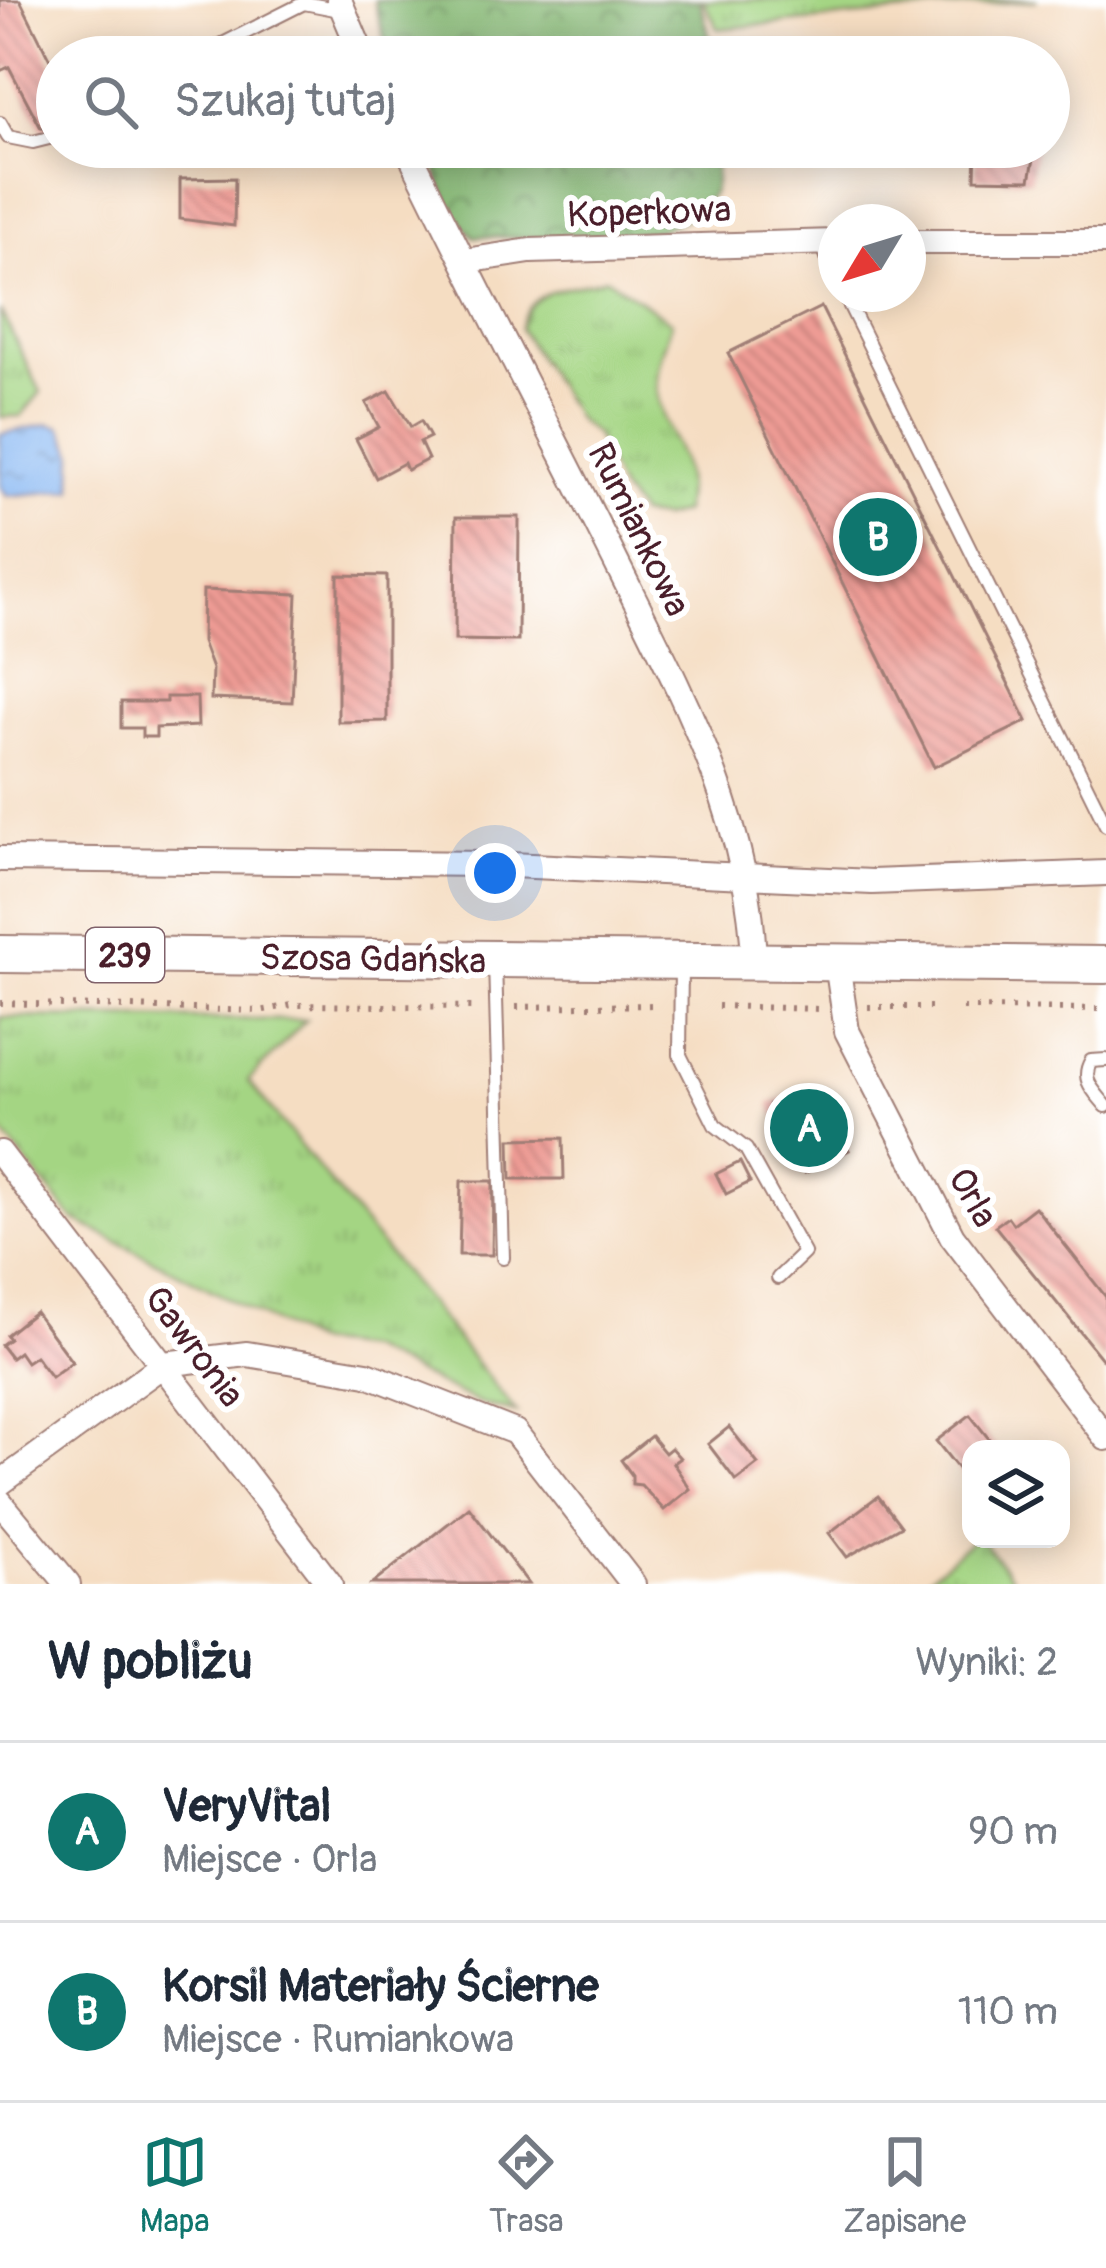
<!DOCTYPE html>
<html lang="pl">
<meta charset="utf-8">
<style>
body{margin:0;font-family:Pangolin,sans-serif;background:#f2f2f3;color:#1f2937}
.controls{position:absolute;right:36px;bottom:36px;display:grid;overflow:hidden;border-radius:24px;box-shadow:0 6px 30px #0003}
.controls button{width:108px;height:108px;display:grid;place-items:center;padding:0;border:0;border-bottom:3px solid #e0e1e3;background:#fff;color:#1f2937;font:60px sans-serif}
.compass{position:absolute;left:818px;top:204px;width:108px;height:108px;border-radius:50%;background:#fff;box-shadow:0 6px 30px #0003;rotate:232deg}
.you{position:absolute;left:495px;top:873px;width:42px;height:42px;margin:-30px;border:9px solid #fff;border-radius:50%;background:#1a73e8;box-shadow:0 0 0 18px #1a73e833}
.badge{display:grid;place-items:center;width:78px;height:78px;border-radius:50%;background:#0f766e;color:#fff;font-size:39px;font-weight:700}
.pin{position:absolute;translate:-50% -50%;border:6px solid #fff;box-shadow:0 3px 12px #0006}
.list{margin:0;padding:0;list-style:none}
h2{display:flex;justify-content:space-between;align-items:center;height:156px;margin:0;padding:0 48px;font-size:51px}
h2 small{font-size:39px;font-weight:400;color:#747a83}
.list li{display:grid;grid-template-columns:78px 1fr auto;gap:36px;align-items:center;box-sizing:border-box;height:180px;padding:0 48px;border-top:3px solid #e0e1e3}
.list b{display:block;font-size:45px;white-space:nowrap}
.list p{margin:0;font-size:39px;white-space:nowrap;color:#747a83}
.list em{font-size:39px;font-style:normal;color:#747a83}
.icon{flex:none;width:66px;height:66px;fill:none;stroke:currentColor;stroke-width:2;stroke-linecap:round;stroke-linejoin:round}
.map{position:relative;flex:none;width:1106px;height:1584px;overflow:hidden}
.search{position:absolute;background:#fff;box-shadow:0 6px 30px #0003;left:36px;right:36px;top:36px;height:132px;display:flex;align-items:center;gap:30px;box-sizing:border-box;padding:0 42px;border-radius:66px;color:#747a83;font-size:45px}
.sheet{height:516px;background:#fff}
nav{display:flex;justify-content:space-around;align-items:center;box-sizing:border-box;height:168px;border-top:3px solid #e0e1e3;background:#fff;font-size:33px;color:#747a83}
nav a{display:grid;justify-items:center;gap:6px}
nav .on{color:#0f766e}
.map>svg:first-child{display:block}
</style>
<div class="map">
<svg width="1106" height="1584" viewBox="0 0 1106 1584">
<defs>
<pattern id="grass-tufts" width="24" height="20" patternUnits="userSpaceOnUse" patternTransform="scale(3)"><rect width="24" height="20" fill="#a4d583"/><path d="M3 7l-1-3M5 7V3M7 7l1-3M15 17l-1-3M17 17v-4M19 17l1-3" fill="none" stroke="#8fb671"/></pattern>
<pattern id="forest-crowns" width="20" height="18" patternUnits="userSpaceOnUse" patternTransform="scale(3)"><rect width="20" height="18" fill="#83b671"/><path d="M2 6a3 3 0 1 1 6 0M12 15a3 3 0 1 1 6 0" fill="none" stroke="#6d935d"/></pattern>
<pattern id="water-ripples" width="26" height="14" patternUnits="userSpaceOnUse" patternTransform="scale(3)"><rect width="26" height="14" fill="#88b8f3"/><path d="M2 4q2-2 4 0t4 0M15 11q2-2 4 0t4 0" fill="none" stroke="#7195c5"/></pattern>
<pattern id="building-back-hatch" width="6" height="6" patternUnits="userSpaceOnUse" patternTransform="scale(3)"><rect width="6" height="6" fill="#ee9b94"/><path d="M-1 5l2 2M0 0l6 6M5-1l2 2" fill="none" stroke="#c37e79"/></pattern>
</defs>
<rect width="100%" height="100%" fill="#fff"/>
<filter id="ink" filterUnits="userSpaceOnUse"><feTurbulence type="fractalNoise" baseFrequency=".00833" numOctaves="2"/><feDisplacementMap in="SourceGraphic" scale="24" xChannelSelector="R" yChannelSelector="G"/><feConvolveMatrix kernelMatrix="1 2 1 2 8 2 1 2 1" color-interpolation-filters="sRGB"/></filter>
<filter id="wash" filterUnits="userSpaceOnUse"><feTurbulence type="fractalNoise" baseFrequency=".004" numOctaves="4" result="noise"/><feDisplacementMap in="SourceGraphic" scale="48" xChannelSelector="R" yChannelSelector="G"/><feGaussianBlur stdDeviation="2.7" result="paint"/><feColorMatrix in="noise" values="0 0 0 0 0 0 0 0 0 0 0 0 0 0 0 0 0 1.4 0 .05"/><feComposite in="paint" operator="in"/></filter>
<g filter="url(#wash)">
<rect width="100%" height="100%" fill="#f5ddc2"/>
<!-- grass -->
<path fill="url(#grass-tufts)" stroke="#777a57" stroke-width="3" d="M 703,0 L 1038,0 L 718,29 Z
M 607,278 L 672,322 C 666,341 656,366 657,386 C 660,434 696,457 683,512 L 664,518 L 640,515 L 618,487 L 595,434 L 577,420 L 520,329 C 528,286 570,289 607,278 Z
M 0,310 L 41,392 L 21,416 L 0,417 Z
M 0,1017 L 306,1020 L 248,1081 L 516,1412 L 480,1404 L 366,1349 L 314,1343 L 73,1219 L 0,1130 Z
M 973,1539 L 981,1539 L 1017,1584 L 921,1584 Z"/>
<!-- forest -->
<path fill="url(#forest-crowns)" stroke="#666a4e" stroke-width="3" d="M 374,0 L 700,0 L 715,57 L 389,57 Z
M 426,147 L 714,147 C 714,161 718,181 712,193 C 679,256 534,235 474,237 L 454,215 Z"/>
<!-- water -->
<path fill="url(#water-ripples)" stroke="#696c8f" stroke-width="3" d="M 49,424 L 61,427 L 74,452 L 73,490 L 7,496 L 0,486 L 0,434 Z"/>
<g id="blocks">
<!-- building -->
<path fill="url(#building-back-hatch)" d="M 0,0 L 20,0 L 57,74 L 57,125 L 47,130 L 41,128 L 9,67 L 0,71 Z
M 976,147 L 1036,148 L 1030,180 L 975,179 Z
M 235,178 L 234,226 L 180,219 L 180,179 Z
M 821,307 L 1027,721 L 934,767 L 728,353 Z
M 389,391 L 411,427 L 421,421 L 430,437 L 420,442 L 428,459 L 407,470 L 404,463 L 376,478 L 356,439 L 379,427 L 366,403 Z
M 456,517 L 519,517 L 518,641 L 455,640 Z
M 338,575 L 387,576 L 387,721 L 338,722 Z
M 203,590 L 297,594 L 292,702 L 211,699 L 212,669 L 202,642 Z
M 166,697 L 197,697 L 198,726 L 156,728 L 156,737 L 142,737 L 142,728 L 121,728 L 121,702 L 166,702 Z
M 790,1096 L 796,1107 L 822,1098 L 849,1150 L 805,1173 L 769,1104 Z
M 563,1138 L 564,1179 L 511,1179 L 510,1139 Z
M 740,1162 L 750,1182 L 726,1194 L 716,1174 Z
M 461,1181 L 493,1181 L 492,1255 L 459,1255 Z
M 1035,1207 L 1106,1297 L 1106,1364 L 995,1226 L 1008,1217 L 1013,1224 Z
M 35,1312 L 72,1362 L 51,1377 L 35,1356 L 26,1362 L 19,1352 L 11,1358 L 1,1345 L 9,1339 L 6,1335 Z
M 970,1415 L 997,1449 L 971,1449 L 971,1485 L 936,1441 Z
M 729,1427 L 758,1464 L 736,1481 L 708,1444 Z
M 651,1436 L 665,1453 L 671,1448 L 680,1458 L 673,1463 L 690,1489 L 664,1510 L 641,1485 L 632,1484 L 632,1475 L 621,1460 Z
M 878,1496 L 901,1526 L 847,1557 L 829,1533 Z
M 469,1507 L 529,1584 L 372,1584 Z"/>
</g>
</g>
<g filter="url(#ink)">
<use href="#blocks" fill-opacity="0" stroke="#a07e76" stroke-width="3"/>
<g fill="none" stroke-linecap="round" stroke-linejoin="round">
<defs>
<path id="service" d="M 197,57 L 304,3 L 340,10
M 0,123 L 8,137 L 33,142 L 57,136
M 822,244 L 836,281
M 844,294 L 1106,825
M 495,960 L 503,1258
M 681,965 L 680,1055 L 715,1125 L 746,1149 L 804,1253 L 778,1278
M 1106,1060 L 1091,1061 C 1080,1080 1094,1091 1106,1106"/>
<path id="minor" d="M 339,0 L 363,57
M 407,147 C 474,286 547,423 616,562 C 679,689 750,817 754,962
M 908,242 L 1106,242
M 465,261 L 530,251 L 836,242
M 0,859 L 490,864 L 872,882 L 1106,873
M 837,963 L 847,1031 L 952,1236 L 1106,1438
M 0,1153 L 330,1584
M 0,1483 L 164,1364 L 247,1354 L 367,1374 L 515,1432 L 633,1584
M 0,1502 L 68,1584"/>
<path id="primary" d="M 0,954 L 1106,965"/>
</defs>
<!-- service casing -->
<use href="#service" stroke="#a07e76" stroke-width="16"/>
<!-- minor casing -->
<use href="#minor" stroke="#a07e76" stroke-width="28"/>
<!-- primary casing -->
<use href="#primary" stroke="#a07e76" stroke-width="40"/>
<!-- path -->
<path stroke="#a07e76" stroke-width="6" stroke-dasharray="3 9" stroke-linecap="butt" d="M 0,1003 L 259,1011 L 292,1005 L 478,1007
M 718,1006 L 819,1009
M 516,1007 L 659,1005
M 868,1007 L 937,1007
M 963,1008 L 1106,1009"/>
<!-- service -->
<use href="#service" stroke="#fff" stroke-width="12"/>
<!-- minor -->
<use href="#minor" stroke="#fff" stroke-width="24"/>
<!-- primary -->
<use href="#primary" stroke="#fff" stroke-width="36"/>
</g>
</g>
<g text-anchor="middle" stroke-width="12" stroke-linejoin="round" paint-order="stroke">
<!-- shield labels -->
<rect fill="#fff" stroke="#80626b" stroke-width="3" x="86" y="928" width="78" height="54" rx="9"/>
<g font-size="33" font-weight="bold" fill="#4a1f2b">
<text x="125" y="967">239</text>
</g>
<!-- street labels -->
<g font-size="36" fill="#4a1f2b" stroke="#fff">
<text transform="translate(649 211) rotate(-2)" y="13">Koperkowa</text>
<text transform="translate(640 529) rotate(64)" y="13">Rumiankowa</text>
<text transform="translate(373 958) rotate(1)" y="13">Szosa Gdańska</text>
<text transform="translate(974 1197) rotate(60)" y="13">Orla</text>
<text transform="translate(195 1346) rotate(53)" y="13">Gawronia</text>
</g>
</g>
</svg>
<div class="controls">
<button><svg class="icon" aria-label="layers" viewBox="0 0 24 24"><path d="M12 4l9 5-9 5-9-5zM3 14l9 5 9-5"/></svg></button>
</div>
<svg class="compass" viewBox="-18 -18 36 36"><path d="M0-13l5 13h-10z" fill="#e53935"/><path d="M0 13l5-13h-10z" fill="#747a83"/></svg>
<div class="you"></div>
<div class="pin badge" style="left:809px;top:1128px">A</div>
<div class="pin badge" style="left:878px;top:537px">B</div>
<div class="search"><svg class="icon" aria-label="search" viewBox="0 0 24 24"><circle cx="10" cy="10" r="6"/><path d="M15 15l6 6"/></svg>Szukaj tutaj</div>
</div>
<section class="sheet">
<h2>W pobliżu<small>Wyniki: 2</small></h2>
<ul class="list">
<li><span class="badge">A</span><div><b>VeryVital</b><p>Miejsce · Orla</p></div><em>90 m</em></li>
<li><span class="badge">B</span><div><b>Korsil Materiały Ścierne</b><p>Miejsce · Rumiankowa</p></div><em>110 m</em></li>
</ul>
</section>
<nav>
<a class="on"><svg class="icon" aria-label="map" viewBox="0 0 24 24"><path d="M3 6l6-2 6 2 6-2v14l-6 2-6-2-6 2zM9 4v14M15 6v14"/></svg>Mapa</a>
<a><svg class="icon" aria-label="directions" viewBox="0 0 24 24"><path d="M12 3l9 9-9 9-9-9zM9 14v-3h6M13 9l2 2-2 2"/></svg>Trasa</a>
<a><svg class="icon" aria-label="saved" viewBox="0 0 24 24"><path d="M7 4h10v16l-5-4-5 4z"/></svg>Zapisane</a>
</nav>
